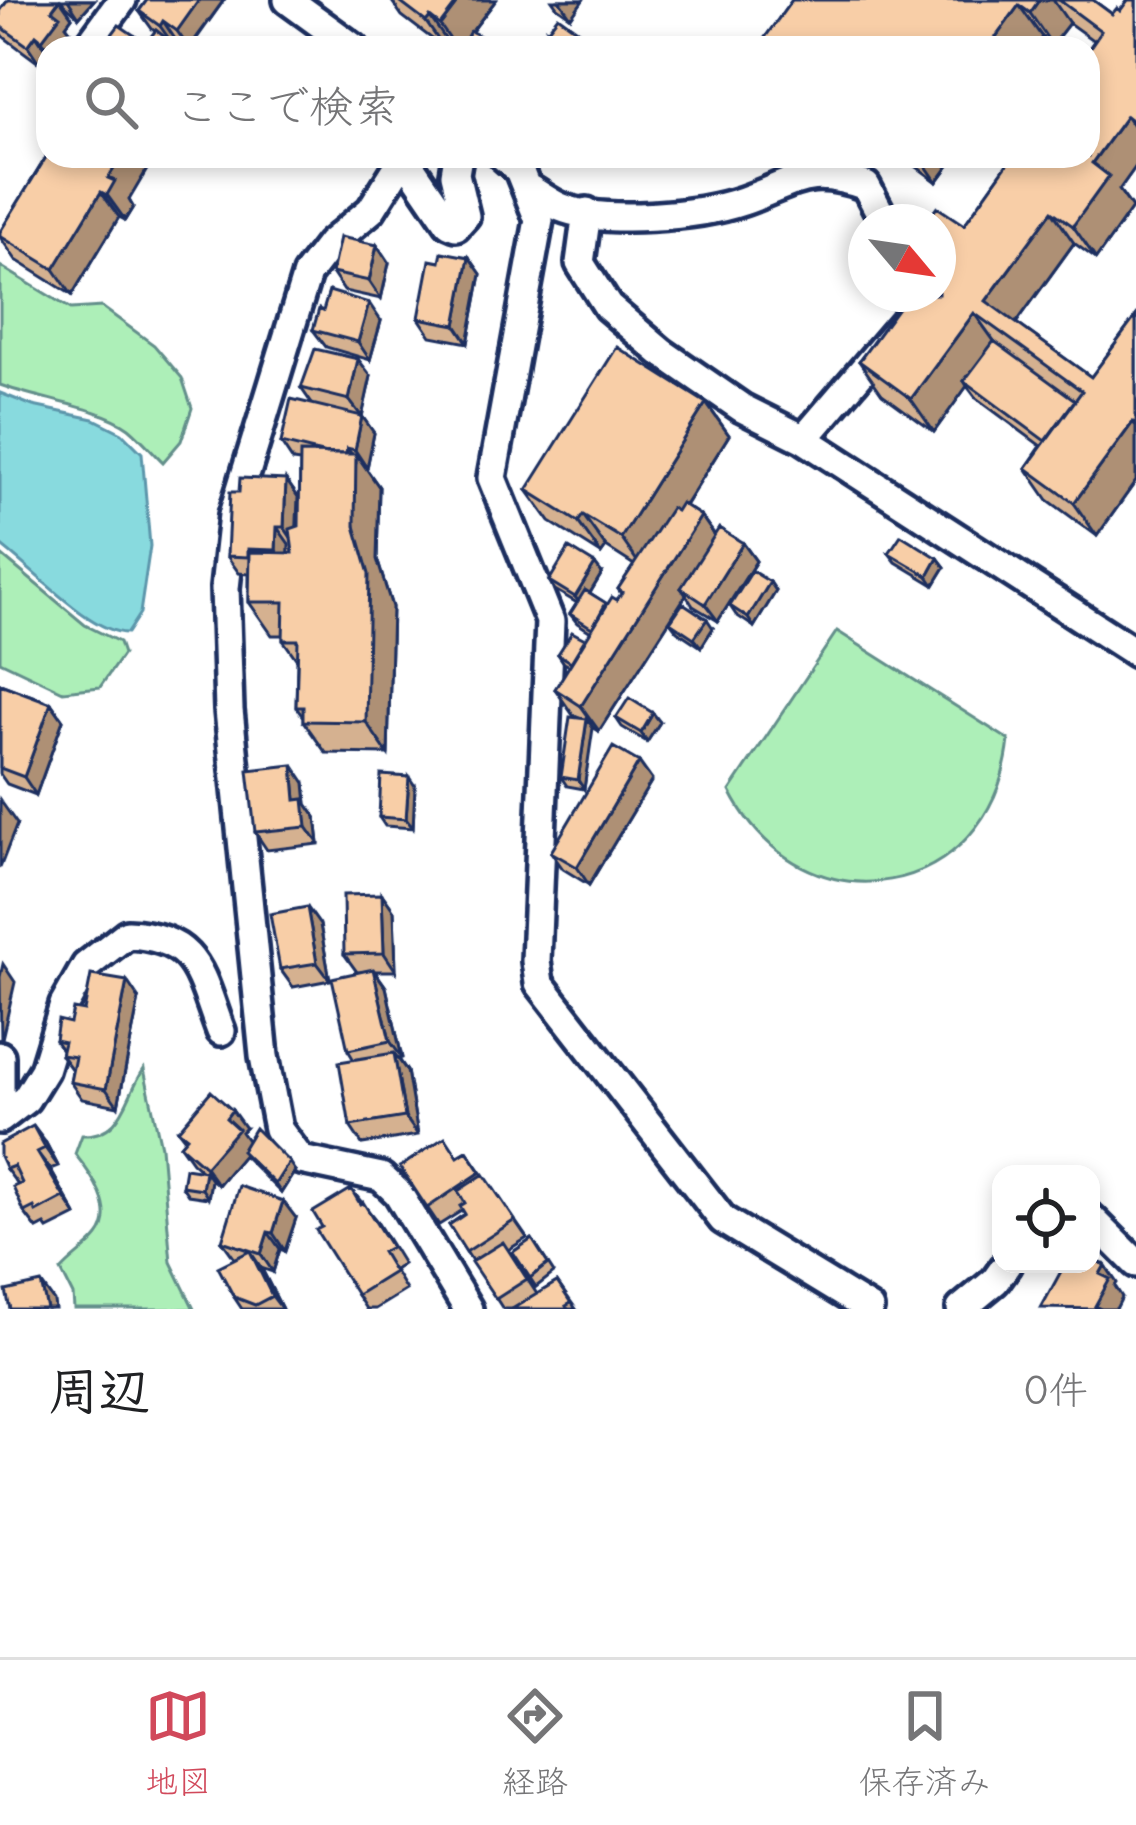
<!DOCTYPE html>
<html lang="ja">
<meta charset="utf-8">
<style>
body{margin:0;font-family:Delius,"Klee One",sans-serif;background:#f6f6f6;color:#202124}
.controls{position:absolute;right:36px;bottom:36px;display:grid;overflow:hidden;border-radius:24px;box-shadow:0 6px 18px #0003}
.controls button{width:108px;height:108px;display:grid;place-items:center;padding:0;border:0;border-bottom:3px solid #e0e0e0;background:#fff;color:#202124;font:60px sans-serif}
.compass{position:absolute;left:848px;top:204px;width:108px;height:108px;border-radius:50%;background:#fff;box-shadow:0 6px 18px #0003;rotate:119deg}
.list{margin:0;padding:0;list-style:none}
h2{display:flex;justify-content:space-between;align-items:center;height:156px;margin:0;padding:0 48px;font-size:51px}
h2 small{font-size:39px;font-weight:400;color:#757577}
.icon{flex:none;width:66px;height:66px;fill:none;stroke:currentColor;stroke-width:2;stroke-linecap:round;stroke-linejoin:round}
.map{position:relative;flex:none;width:1136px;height:1309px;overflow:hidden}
.search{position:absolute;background:#fff;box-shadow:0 6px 18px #0003;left:36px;right:36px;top:36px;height:132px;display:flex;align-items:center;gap:30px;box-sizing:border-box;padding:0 42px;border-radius:36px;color:#757577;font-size:45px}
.sheet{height:348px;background:#fff}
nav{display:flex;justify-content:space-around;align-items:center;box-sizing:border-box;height:168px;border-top:3px solid #e0e0e0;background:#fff;font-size:33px;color:#757577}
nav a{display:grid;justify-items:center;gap:6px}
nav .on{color:#d1495b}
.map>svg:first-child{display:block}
</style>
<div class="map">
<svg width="1136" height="1309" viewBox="0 0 1136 1309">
<rect width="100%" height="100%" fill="#fff"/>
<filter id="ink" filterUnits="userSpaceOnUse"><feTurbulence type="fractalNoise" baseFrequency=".00833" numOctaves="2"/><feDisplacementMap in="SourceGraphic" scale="24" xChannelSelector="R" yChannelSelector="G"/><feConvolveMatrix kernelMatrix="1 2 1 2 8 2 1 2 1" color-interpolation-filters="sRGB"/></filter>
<g filter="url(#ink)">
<!-- green -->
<path fill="#adefb8" stroke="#648f8b" stroke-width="3" d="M 0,266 L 71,309 L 102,307 L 154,345 L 182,378 L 192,408 L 181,441 L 163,462 C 152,451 141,438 129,428 C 101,407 36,399 0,385 Z
M 0,554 L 85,625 L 119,642 L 123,654 L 100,687 L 63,691 L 0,661 Z
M 837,631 L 1009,740 C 992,901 803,935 730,791 Z
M 144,1069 L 161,1147 L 171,1262 L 194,1309 L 74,1309 L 73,1295 L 61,1271 C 72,1258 88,1249 98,1236 C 118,1211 91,1174 75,1154 L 82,1135 C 124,1136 125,1096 144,1069 Z"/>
<!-- water -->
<path fill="#88dade" stroke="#5c96ab" stroke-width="3" d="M 0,393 L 33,406 L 94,419 L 122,433 L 142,453 L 150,546 L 140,613 L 127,633 C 90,633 31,567 0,545 Z"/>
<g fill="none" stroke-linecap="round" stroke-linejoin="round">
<defs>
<path id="minor" d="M 288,0 L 354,48
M 87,48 L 122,0
M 458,156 L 455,174 L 465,216 L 456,226 L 449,223 L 406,160 L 401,162 L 371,210 L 330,244 L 307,274 L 233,515 L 225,588 L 229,710 L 264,1056 L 278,1129 L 301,1160 L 381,1177 L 398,1193 L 468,1309
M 503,156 L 519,170 L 539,220 L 492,478 L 550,621 L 536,961 L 539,983 L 723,1220 L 869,1309
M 528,188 C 539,194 549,202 560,207 C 603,225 699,216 743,201 C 797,182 806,165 866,186 L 885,222
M 587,212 L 580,263 L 608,307 L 661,352 L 742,408 L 804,439 L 1136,653
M 804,439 L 910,315 L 919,302 L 919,294
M 0,1056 L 0,1097
M 0,1119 L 26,1099 L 44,1070 L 64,1005 L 86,966 L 127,934 C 198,937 199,973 221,1031
M 1091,1218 L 1136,1263
M 961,1309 L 995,1281 L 1007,1264"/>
</defs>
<!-- minor casing -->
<use href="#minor" stroke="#1b2f5e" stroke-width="36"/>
<!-- minor -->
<use href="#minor" stroke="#fff" stroke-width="27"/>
</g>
<!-- wall -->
<path fill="#d5b190" stroke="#1b2f5e" stroke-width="3" d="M 8,0 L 94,0 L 79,17 L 60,0 L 72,17 L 66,25 L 73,34 L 48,48 L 48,53 L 40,64 L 5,38 L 0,31 L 0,11 Z
M 147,0 L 224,0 L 190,48 L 175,39 L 172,43 L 152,29 L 139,11 Z
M 391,0 L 496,0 L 459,48 L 455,48 L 448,43 L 444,48 L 402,16 Z
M 552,0 L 583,0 L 571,17 L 557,7 Z
M 792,0 L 1093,0 L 1112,14 L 1136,0 L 1136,166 L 1119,190 L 1132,208 L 1096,259 L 1074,243 L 1016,323 L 1091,377 L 1136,316 L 1136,481 L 1097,536 L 1048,500 L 1026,468 L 1041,446 L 976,398 L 967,386 L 934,432 L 882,394 L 859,361 L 964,225 L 1094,41 L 1069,23 L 1052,45 L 1042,37 L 1034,48 L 770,48 L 764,39 Z
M 548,29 L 602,48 L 562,48 Z
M 48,154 L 129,200 L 133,207 L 125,220 L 119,217 L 72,295 L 16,260 L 0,237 L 0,232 Z
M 902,156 L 956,156 L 937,182 Z
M 469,257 L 481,274 L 468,343 L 431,336 L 419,318 L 440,262 Z
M 389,263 L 381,299 L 344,291 L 332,273 Z
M 381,321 L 370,360 L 326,347 L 313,330 Z
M 371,376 L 362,416 L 374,433 L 367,468 L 365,467 L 379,487 L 377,559 L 392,607 L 388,754 L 326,753 L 303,721 L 303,717 L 296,707 L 297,660 L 283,640 L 283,635 L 272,635 L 249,602 L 249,574 L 239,573 L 227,556 L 239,492 L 286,480 L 298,497 L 297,527 L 299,526 L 300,462 L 293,461 L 281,443 L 312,404 L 301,388 Z
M 706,403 L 729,435 L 685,506 L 701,516 L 715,535 L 743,543 L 756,561 L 718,621 L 693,606 L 686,595 L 599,731 L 592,727 L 584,789 L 567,786 L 561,777 L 579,718 L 573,715 L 555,689 L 570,666 L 564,663 L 558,654 L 586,641 L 591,632 L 577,623 L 570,614 L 577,603 L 555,590 L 549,581 L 602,573 L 590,593 L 608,605 L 617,600 L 621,594 L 618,589 L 634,565 L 606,547 L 601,554 L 550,522 L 527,490 Z
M 889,553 L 938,558 L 945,567 L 934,585 L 896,562 Z
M 770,582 L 776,591 L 754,627 L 736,615 L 730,606 Z
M 670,622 L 713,628 L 701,647 L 677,631 Z
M 0,684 L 51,703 L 63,720 L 36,795 L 7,784 L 0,774 Z
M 616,718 L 660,722 L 647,742 L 622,727 Z
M 652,780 L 589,885 L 563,869 L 551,852 Z
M 305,783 L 307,804 L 316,817 L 319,844 L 267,850 L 255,832 Z
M 415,786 L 413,828 L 385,826 L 379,817 Z
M 382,894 L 394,911 L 396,971 L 375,971 L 386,987 L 402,1058 L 399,1059 L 407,1071 L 418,1135 L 362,1144 L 350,1126 L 354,1060 L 348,1050 L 362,972 L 357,972 L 344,954 Z
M 320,925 L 330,980 L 293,987 L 280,969 Z
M 139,999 L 118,1106 L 82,1099 L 70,1082 L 72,1070 L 61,1055 L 62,1050 L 55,1040 L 84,1011 Z
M 245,1128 L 241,1132 L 247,1141 L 295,1171 L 281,1193 L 243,1155 L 218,1185 L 209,1177 L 211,1180 L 208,1198 L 188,1195 L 182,1186 L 201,1170 L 192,1162 L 180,1145 L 185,1139 L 178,1130 Z
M 46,1143 L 58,1166 L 50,1169 L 76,1215 L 48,1229 L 45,1225 L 37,1229 L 24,1212 L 18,1185 L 6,1169 Z
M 467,1151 L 527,1238 L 508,1250 L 537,1294 L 557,1282 L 576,1309 L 503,1309 L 449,1225 L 465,1214 L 463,1210 L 439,1225 L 400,1167 L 458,1156 Z
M 351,1189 L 376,1220 L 403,1264 L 394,1270 L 406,1290 L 375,1309 L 366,1309 L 357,1295 L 322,1227 Z
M 296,1218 L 285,1251 L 280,1249 L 273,1272 L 261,1268 L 282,1309 L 242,1309 L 234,1297 L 235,1259 L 222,1241 Z
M 532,1239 L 554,1273 L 536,1287 L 513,1252 Z"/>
<!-- shaded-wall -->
<path fill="#ae9075" stroke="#1b2f5e" stroke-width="3" d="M 60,0 L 72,17 L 66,25 L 73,34 L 62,48 L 48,48 L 42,40 L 52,10 Z
M 68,0 L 94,0 L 79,17 Z
M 199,0 L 224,0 L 189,48 L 177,31 Z
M 459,0 L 496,0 L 459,48 L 456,48 L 440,25 Z
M 559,0 L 583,0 L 571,17 Z
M 1039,0 L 1053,0 L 1069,23 L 1052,45 L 1030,13 Z
M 1019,5 L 1042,37 L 1034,48 L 988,48 Z
M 430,17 L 448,43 L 444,48 L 426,22 Z
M 163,21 L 175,39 L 172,43 L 160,26 Z
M 36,35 L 48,53 L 40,64 L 28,46 Z
M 135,36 L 142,45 L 140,48 L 127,48 Z
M 1126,116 L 1136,131 L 1136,166 L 1119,190 L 1132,208 L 1096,259 L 1073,226 L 1092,163 Z
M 122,156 L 155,156 L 129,200 L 133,207 L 125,220 L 107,195 L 108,178 Z
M 919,156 L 956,156 L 937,182 Z
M 101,192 L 119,217 L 72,295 L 54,269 Z
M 1052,211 L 1074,243 L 1009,333 L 986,301 Z
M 377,245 L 389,263 L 381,299 L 369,281 Z
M 469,257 L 481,274 L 468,343 L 456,325 Z
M 369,303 L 381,321 L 370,360 L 358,342 Z
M 974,313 L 997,345 L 964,381 L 967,386 L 934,432 L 911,399 Z
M 358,359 L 371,376 L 362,417 L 349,400 Z
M 706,403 L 729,435 L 644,571 L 621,538 Z
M 362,416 L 374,433 L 367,468 L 355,450 Z
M 1133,422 L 1136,426 L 1136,481 L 1097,536 L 1074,503 Z
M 347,448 L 356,460 L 356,454 L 379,487 L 377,559 L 392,607 L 388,754 L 366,722 L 355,526 L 345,458 Z
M 286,480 L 298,497 L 296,545 L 284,527 Z
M 583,515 L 606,547 L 601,554 L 578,522 Z
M 701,516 L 719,542 L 681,588 L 686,595 L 599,731 L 581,706 Z
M 277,527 L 289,544 L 288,567 L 276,550 Z
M 743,543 L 756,561 L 718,621 L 705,604 Z
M 938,558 L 945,567 L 934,585 L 928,576 Z
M 595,564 L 602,573 L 582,606 L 575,597 Z
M 770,582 L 776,591 L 754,627 L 748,618 Z
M 707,619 L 713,628 L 701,647 L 694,638 Z
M 51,703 L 63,720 L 36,795 L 24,777 Z
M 653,713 L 660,722 L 647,742 L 641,733 Z
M 587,719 L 593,728 L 584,789 L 578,780 Z
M 639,762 L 652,780 L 589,885 L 577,867 Z
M 293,765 L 305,783 L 307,804 L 316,817 L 319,844 L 307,827 L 296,800 Z
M 409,777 L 415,786 L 413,828 L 406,819 Z
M 0,800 L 17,824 L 0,868 Z
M 382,894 L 394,911 L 396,971 L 384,953 Z
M 307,907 L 320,925 L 330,980 L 317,963 Z
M 3,964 L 15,982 L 1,1043 L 0,977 Z
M 373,969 L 386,987 L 402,1058 L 390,1041 Z
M 127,981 L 139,999 L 118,1106 L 106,1089 Z
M 394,1053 L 407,1071 L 418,1135 L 405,1117 Z
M 232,1110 L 245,1128 L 241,1132 L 251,1146 L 218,1185 L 205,1167 L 226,1118 Z
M 33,1126 L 46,1143 L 58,1166 L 45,1148 Z
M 37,1152 L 50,1169 L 76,1215 L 64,1197 Z
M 289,1162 L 295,1171 L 281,1193 L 275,1184 Z
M 205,1171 L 211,1180 L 208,1198 L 202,1189 Z
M 283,1201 L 296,1218 L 285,1251 L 273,1233 Z
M 268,1232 L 280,1249 L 273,1272 L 261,1254 Z
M 250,1251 L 262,1269 L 282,1309 L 272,1296 Z
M 1105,1265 L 1117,1283 L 1115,1286 L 1122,1297 L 1116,1309 L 1097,1309 L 1095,1306 L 1100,1274 Z
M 41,1283 L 54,1301 L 55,1309 L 47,1309 Z"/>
<!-- building -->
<path fill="#f8cea7" stroke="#1b2f5e" stroke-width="3" d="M 8,0 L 59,0 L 52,10 L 60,16 L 42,40 L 36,35 L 28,46 L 0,26 L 0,11 Z
M 147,0 L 199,0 L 177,31 L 163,21 L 160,26 L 139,11 Z
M 397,0 L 459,0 L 440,25 L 430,17 L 426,22 Z
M 792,0 L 1039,0 L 1030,13 L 1019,5 L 988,48 L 776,48 L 764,39 Z
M 1059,0 L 1093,0 L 1112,14 L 1117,8 L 1120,11 L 1128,0 L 1136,0 L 1136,124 L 1126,116 L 1092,163 L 1109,176 L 1073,226 L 1052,211 L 986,301 L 1091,377 L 1136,316 L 1136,424 L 1133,422 L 1074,503 L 1026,468 L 1082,391 L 974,313 L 911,399 L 859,361 L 905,298 L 907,300 L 912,294 L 938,294 L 938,222 L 926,222 L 937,207 L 964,225 L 1013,156 L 1088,156 L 1088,50 L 1101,31 Z
M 558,16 L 602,48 L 574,48 L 548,29 Z
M 119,25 L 135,36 L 127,48 L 117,48 L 107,41 Z
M 156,30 L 178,48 L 142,48 Z
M 470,31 L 505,48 L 461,48 Z
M 48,154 L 48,156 L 122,156 L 108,178 L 115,181 L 107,195 L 101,192 L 54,269 L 0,236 L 0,232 Z
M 340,237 L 377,245 L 369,281 L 332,273 Z
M 442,252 L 469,257 L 456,325 L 419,318 L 430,260 L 440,262 Z
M 329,291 L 369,303 L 358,342 L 313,330 L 319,309 L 323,311 Z
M 994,341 L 1075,400 L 1045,441 L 964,381 Z
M 617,347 L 706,403 L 621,538 L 583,515 L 578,522 L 527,490 Z
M 315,349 L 358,359 L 349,400 L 301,388 Z
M 291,399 L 362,416 L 355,450 L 347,448 L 346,454 L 326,454 L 281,443 Z
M 300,453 L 356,454 L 355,526 L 369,574 L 366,722 L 303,721 L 303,707 L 296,707 L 298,640 L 283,640 L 284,602 L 249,602 L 250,552 L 293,553 L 290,529 L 299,526 Z
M 240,478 L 286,480 L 284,527 L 277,527 L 276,550 L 248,549 L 248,557 L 227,556 L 230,492 L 239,492 Z
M 681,503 L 701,516 L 581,706 L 555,689 L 612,597 L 617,600 L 622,592 L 618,589 L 671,508 L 676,511 Z
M 719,528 L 743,543 L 705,604 L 681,588 Z
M 901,535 L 938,558 L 928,576 L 889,553 Z
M 569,548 L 595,564 L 575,597 L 549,581 Z
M 752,571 L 770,582 L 748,618 L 730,606 Z
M 585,590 L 606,603 L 592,628 L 570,614 Z
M 683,603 L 707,619 L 694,638 L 670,622 Z
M 572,632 L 585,639 L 571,662 L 558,654 Z
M 0,684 L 51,703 L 24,777 L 0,768 Z
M 629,698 L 653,713 L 641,733 L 616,718 Z
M 570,717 L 587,719 L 578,780 L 561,777 Z
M 613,747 L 639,762 L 577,867 L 551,852 Z
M 293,765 L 296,800 L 304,799 L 307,827 L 255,832 L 248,770 Z
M 381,775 L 409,777 L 406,819 L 379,817 Z
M 382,894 L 384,953 L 344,954 L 343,895 Z
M 307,907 L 317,963 L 280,969 L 270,914 Z
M 373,969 L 390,1041 L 348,1050 L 332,978 Z
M 91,975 L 127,981 L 106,1089 L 70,1082 L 75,1057 L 61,1055 L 64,1042 L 55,1040 L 58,1020 L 70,1023 L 73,1009 L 84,1011 Z
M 394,1053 L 405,1117 L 350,1126 L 339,1062 Z
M 211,1091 L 232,1110 L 226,1118 L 238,1129 L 205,1167 L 180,1145 L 187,1137 L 178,1130 Z
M 33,1126 L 45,1148 L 37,1152 L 64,1197 L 36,1212 L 34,1207 L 24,1212 L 13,1187 L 22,1183 L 14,1166 L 6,1169 L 0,1156 L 0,1144 Z
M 255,1128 L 289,1162 L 275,1184 L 241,1151 Z
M 445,1137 L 458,1157 L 467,1151 L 481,1172 L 427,1208 L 400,1167 Z
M 185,1168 L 205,1171 L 202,1189 L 182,1186 Z
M 484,1174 L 515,1220 L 466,1252 L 449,1225 L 465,1214 L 460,1206 L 465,1203 L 458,1191 Z
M 239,1186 L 283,1201 L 273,1233 L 268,1232 L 261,1254 L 222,1241 Z
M 351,1189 L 360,1204 L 363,1202 L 391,1247 L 382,1252 L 394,1272 L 357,1295 L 316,1230 L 322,1227 L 313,1212 Z
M 532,1239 L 548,1264 L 530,1278 L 513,1252 Z
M 503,1242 L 527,1279 L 496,1299 L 471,1262 Z
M 250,1251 L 272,1296 L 255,1305 L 234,1297 L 218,1267 Z
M 1091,1258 L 1105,1265 L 1100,1274 L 1110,1279 L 1095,1306 L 1101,1309 L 1041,1308 L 1065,1264 L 1091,1264 Z
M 557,1282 L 571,1303 L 566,1306 L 568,1309 L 512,1309 Z
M 41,1283 L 47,1309 L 10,1309 L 6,1291 Z"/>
</g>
</svg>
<div class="controls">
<button><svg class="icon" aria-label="locate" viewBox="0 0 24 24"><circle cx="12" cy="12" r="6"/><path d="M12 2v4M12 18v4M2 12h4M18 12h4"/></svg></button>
</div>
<svg class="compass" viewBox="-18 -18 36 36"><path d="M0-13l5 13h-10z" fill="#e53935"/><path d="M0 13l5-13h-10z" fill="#757577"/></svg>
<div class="search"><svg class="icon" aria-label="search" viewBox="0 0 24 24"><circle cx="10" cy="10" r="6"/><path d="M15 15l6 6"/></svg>ここで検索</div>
</div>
<section class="sheet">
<h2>周辺<small>0件</small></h2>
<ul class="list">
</ul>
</section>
<nav>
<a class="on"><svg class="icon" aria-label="map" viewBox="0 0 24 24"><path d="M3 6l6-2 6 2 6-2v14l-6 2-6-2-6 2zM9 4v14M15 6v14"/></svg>地図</a>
<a><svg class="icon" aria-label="directions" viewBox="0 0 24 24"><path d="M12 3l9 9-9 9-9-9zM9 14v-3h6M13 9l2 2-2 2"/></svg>経路</a>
<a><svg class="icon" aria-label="saved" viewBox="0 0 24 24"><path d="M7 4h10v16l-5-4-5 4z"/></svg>保存済み</a>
</nav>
